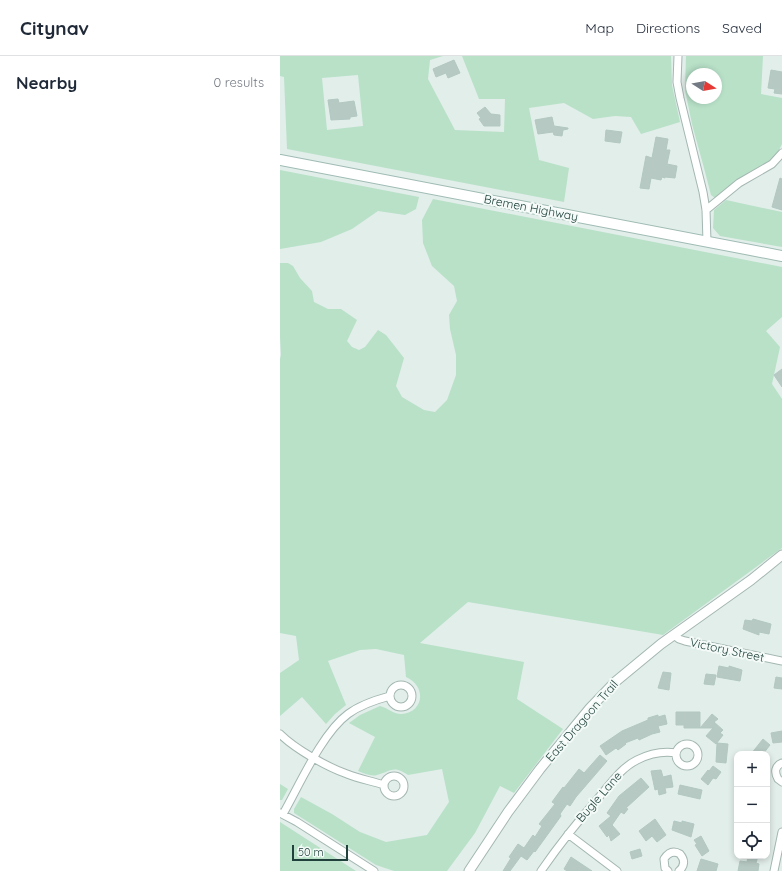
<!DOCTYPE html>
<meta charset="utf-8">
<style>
body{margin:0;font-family:Quicksand,sans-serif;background:#f6f6f7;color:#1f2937}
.controls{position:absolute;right:12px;bottom:12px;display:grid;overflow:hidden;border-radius:8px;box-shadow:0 2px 6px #0003}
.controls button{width:36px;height:36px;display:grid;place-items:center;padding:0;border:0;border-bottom:1px solid #e0e1e3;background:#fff;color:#1f2937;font:20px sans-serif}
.compass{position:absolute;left:406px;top:12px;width:36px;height:36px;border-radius:50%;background:#fff;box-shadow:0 2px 6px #0003;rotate:101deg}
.scale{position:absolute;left:12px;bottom:10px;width:56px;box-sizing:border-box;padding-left:4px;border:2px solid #20413c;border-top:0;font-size:11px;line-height:14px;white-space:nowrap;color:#20413c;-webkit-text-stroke:3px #f3faf7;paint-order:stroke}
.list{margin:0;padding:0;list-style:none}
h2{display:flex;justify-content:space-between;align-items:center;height:52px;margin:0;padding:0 16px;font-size:17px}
h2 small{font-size:13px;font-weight:400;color:#747a83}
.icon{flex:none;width:22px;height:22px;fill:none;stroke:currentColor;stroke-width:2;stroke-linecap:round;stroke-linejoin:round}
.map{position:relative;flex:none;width:502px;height:815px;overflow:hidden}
header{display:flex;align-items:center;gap:24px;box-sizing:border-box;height:56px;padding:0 20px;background:#fff;border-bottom:1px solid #e0e1e3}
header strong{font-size:19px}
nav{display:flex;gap:22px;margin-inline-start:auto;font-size:14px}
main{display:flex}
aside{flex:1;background:#fff}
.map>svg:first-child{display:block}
</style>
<header>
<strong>Citynav</strong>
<nav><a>Map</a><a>Directions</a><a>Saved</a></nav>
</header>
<main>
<aside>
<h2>Nearby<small>0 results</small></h2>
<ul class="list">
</ul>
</aside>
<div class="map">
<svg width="502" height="815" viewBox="0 0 502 815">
<rect width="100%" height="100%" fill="#e2eeea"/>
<!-- green -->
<path fill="#b8e1c8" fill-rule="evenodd" d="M 0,0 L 163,0 L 150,4 L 148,23 L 175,74 L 224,76 L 225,43 L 199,43 L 182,0 L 391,0 L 392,29 L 400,66 L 361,78 L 351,61 L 335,60 L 313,63 L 284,47 L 249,52 L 259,104 L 289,112 L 284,146 L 7,93 L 4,21 L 0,20 ZM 78,19 L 83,70 L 47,74 L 42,22 Z
M 406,0 L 483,0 L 481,38 L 502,42 L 502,88 L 495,102 L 460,123 L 443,135 L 435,142 L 431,139 L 424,112 L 412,68 L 405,34 ZM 412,18 L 436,18 L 436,42 L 412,42 Z
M 0,114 L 139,141 L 136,153 L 125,159 L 98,155 L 72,173 L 41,186 L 0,193 Z
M 153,143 L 502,211 L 502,261 L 486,275 L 500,291 L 492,328 L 502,343 L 502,492 L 383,579 L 188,546 L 140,587 L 244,606 L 237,643 L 283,673 L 234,737 L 220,730 L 195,777 L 167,815 L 114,815 L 96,809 L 14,757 L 14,753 L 21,741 L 52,758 L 80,776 L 106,786 L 147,779 L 169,746 L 162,713 L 128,719 C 113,709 112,715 97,719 C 91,721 84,717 78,715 L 95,681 L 69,667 L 80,659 L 100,650 C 108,652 113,658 121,658 C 144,657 147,630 126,621 L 124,599 L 96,593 L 80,594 L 48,605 L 66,649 L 55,658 L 46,668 L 22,641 L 0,660 L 0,617 L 19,604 L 16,580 L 0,577 L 0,303 L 1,299 L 0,281 L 0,207 L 8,207 L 13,210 L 20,222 L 32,235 L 34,246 L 48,253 L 61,253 L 77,264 L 67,285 L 72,291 L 79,294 L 85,291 L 98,274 L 106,279 L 124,302 L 116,330 L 122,341 L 144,354 L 155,356 L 167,344 L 176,319 L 176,299 L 170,273 L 169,259 L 177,245 L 174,230 L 152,210 L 143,187 L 142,164 Z
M 446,144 L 502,156 L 502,191 L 440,180 L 433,172 L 434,154 Z
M 0,728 L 8,733 L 2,744 L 0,744 Z
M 0,766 L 76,815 L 0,815 Z"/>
<!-- building -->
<path fill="#b7c9c3" stroke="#b3c8c2" d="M 174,4 L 180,17 L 168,22 L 166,17 L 156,21 L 153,13 Z
M 491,14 L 502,16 L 502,38 L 494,37 L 495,33 L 488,32 Z
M 58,43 L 59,47 L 74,45 L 77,60 L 70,61 L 70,63 L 51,64 L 48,44 Z
M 205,51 L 211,58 L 220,59 L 220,70 L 204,70 L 199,63 L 201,62 L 197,57 Z
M 272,61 L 274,70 L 288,72 L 288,73 L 283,74 L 282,80 L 274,79 L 273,76 L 258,78 L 255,64 Z
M 326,74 L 342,76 L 340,87 L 325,85 Z
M 376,81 L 388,83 L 386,94 L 390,94 L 387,108 L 397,110 L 395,122 L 385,121 L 385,122 L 382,121 L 381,124 L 371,122 L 369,133 L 360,132 L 366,100 L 372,102 Z
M 500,122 L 502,123 L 502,154 L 492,151 Z
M 502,313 L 502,331 L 494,319 Z
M 473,563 L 491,568 L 489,578 L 479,576 L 479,579 L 463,573 L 465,564 L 472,565 Z
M 439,610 L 449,612 L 449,610 L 462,614 L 460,625 L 437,621 Z
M 383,616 L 391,617 L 389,634 L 378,632 Z
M 426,618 L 436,619 L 434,629 L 424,628 Z
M 496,621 L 502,622 L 502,633 L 494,632 Z
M 396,656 L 420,656 L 420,672 L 404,672 L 404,669 L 396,669 Z
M 432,658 L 438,663 L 434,666 L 443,674 L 440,677 L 443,679 L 436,688 L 426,680 L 433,672 L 420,672 Z
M 378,659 L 378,661 L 385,659 L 387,668 L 378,670 L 380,676 L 372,678 L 359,684 L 358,682 L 345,687 L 346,688 L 338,694 L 336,692 L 326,699 L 320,690 L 342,675 L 368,664 L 368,662 Z
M 502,675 L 502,686 L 493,687 L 491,677 Z
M 483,683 L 490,689 L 483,698 L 471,698 Z
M 437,687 L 448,688 L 446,707 L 436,706 Z
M 320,699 L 327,705 L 296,741 L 290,750 L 287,748 L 280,758 L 281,760 L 255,796 L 254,795 L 247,804 L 241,800 L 230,815 L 223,815 L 231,802 L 229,801 L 238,788 L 244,792 L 253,779 L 255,781 L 262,770 L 259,768 L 275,748 L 272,746 L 283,731 L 284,732 L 299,713 L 304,717 Z
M 433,710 L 441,716 L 436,723 L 433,722 L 428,729 L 421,723 L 428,714 L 429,715 Z
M 381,714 L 383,721 L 391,719 L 393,731 L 385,732 L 386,737 L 379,739 L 378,733 L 375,734 L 371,715 Z
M 361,722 L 369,731 L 346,752 L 348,753 L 344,758 L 341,756 L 332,769 L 340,778 L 331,785 L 329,779 L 327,781 L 319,770 L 331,760 L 327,757 L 339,740 Z
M 400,729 L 422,734 L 420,743 L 398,738 Z
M 375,763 L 386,779 L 377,786 L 372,780 L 366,785 L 359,775 Z
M 394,765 L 402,767 L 402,765 L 414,768 L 411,781 L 392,774 Z
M 421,780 L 429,795 L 422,800 L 415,789 L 417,788 L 414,784 Z
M 360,793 L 362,800 L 352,803 L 350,796 Z
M 468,800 L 478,800 L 476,807 L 479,808 L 478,815 L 458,815 L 460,805 L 467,806 Z
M 291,801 L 312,815 L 287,815 L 284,813 Z
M 421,803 L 438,808 L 436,815 L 417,815 Z"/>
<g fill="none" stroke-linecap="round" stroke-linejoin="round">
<defs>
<path id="minor" d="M 398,0 L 397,26 L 400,42 L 423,136 L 426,154 L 427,186
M 426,154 L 459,127 L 492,108 L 502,97
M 394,579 L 399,583 L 405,585 L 502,605
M110 640a11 11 0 1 1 22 0a11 11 0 1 1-22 0Z
M 0,678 C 15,693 47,711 67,718 C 79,723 92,725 104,729
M396 699a11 11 0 1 1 22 0a11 11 0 1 1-22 0Z
M 502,707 C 495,710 494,716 498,723 L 502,726
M104 730a10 10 0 1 1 20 0a10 10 0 1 1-20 0Z
M 0,757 L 17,766 L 94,815
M 3,758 C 19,730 42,677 68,658 C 80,649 95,644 110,640
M 288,778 L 337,815
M 261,815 C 279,789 299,764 320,740 C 331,727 341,712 357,704 C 369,698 383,695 396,697
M 388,815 L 385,812 L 384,803 C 388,797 393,794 400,798 C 405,804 405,810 399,815
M 494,815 L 502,776"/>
<path id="tertiary" d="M 189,815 L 228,756 L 260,713 L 310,652 L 335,626 L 381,588 L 471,524 L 502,499"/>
<path id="secondary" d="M 0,104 L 502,200"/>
</defs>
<!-- minor casing -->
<use href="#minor" stroke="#a4b7b2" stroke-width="9"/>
<!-- tertiary casing -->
<use href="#tertiary" stroke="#a4b7b2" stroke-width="11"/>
<!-- secondary casing -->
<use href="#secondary" stroke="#9fbbb4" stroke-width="12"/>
<!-- minor -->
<use href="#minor" stroke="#fff" stroke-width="7"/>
<!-- tertiary -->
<use href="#tertiary" stroke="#fff" stroke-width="9"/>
<!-- secondary -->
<use href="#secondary" stroke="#fff" stroke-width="10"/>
</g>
<g text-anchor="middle" stroke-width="4" stroke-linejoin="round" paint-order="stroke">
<!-- street labels -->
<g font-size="12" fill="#20413c" stroke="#f3faf7">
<text transform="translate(251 152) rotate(11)" y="4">Bremen Highway</text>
<text transform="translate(447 594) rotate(12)" y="4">Victory Street</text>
<text transform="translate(302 665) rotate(-49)" y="4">East Dragoon Trail</text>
<text transform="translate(319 741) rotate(-49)" y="4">Bugle Lane</text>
</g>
</g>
</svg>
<div class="controls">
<button>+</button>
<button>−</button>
<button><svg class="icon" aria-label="locate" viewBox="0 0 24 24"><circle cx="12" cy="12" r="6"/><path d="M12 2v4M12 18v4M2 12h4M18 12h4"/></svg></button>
</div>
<svg class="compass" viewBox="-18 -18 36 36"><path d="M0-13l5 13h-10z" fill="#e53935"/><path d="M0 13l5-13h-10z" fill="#747a83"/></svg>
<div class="scale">50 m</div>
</div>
</main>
